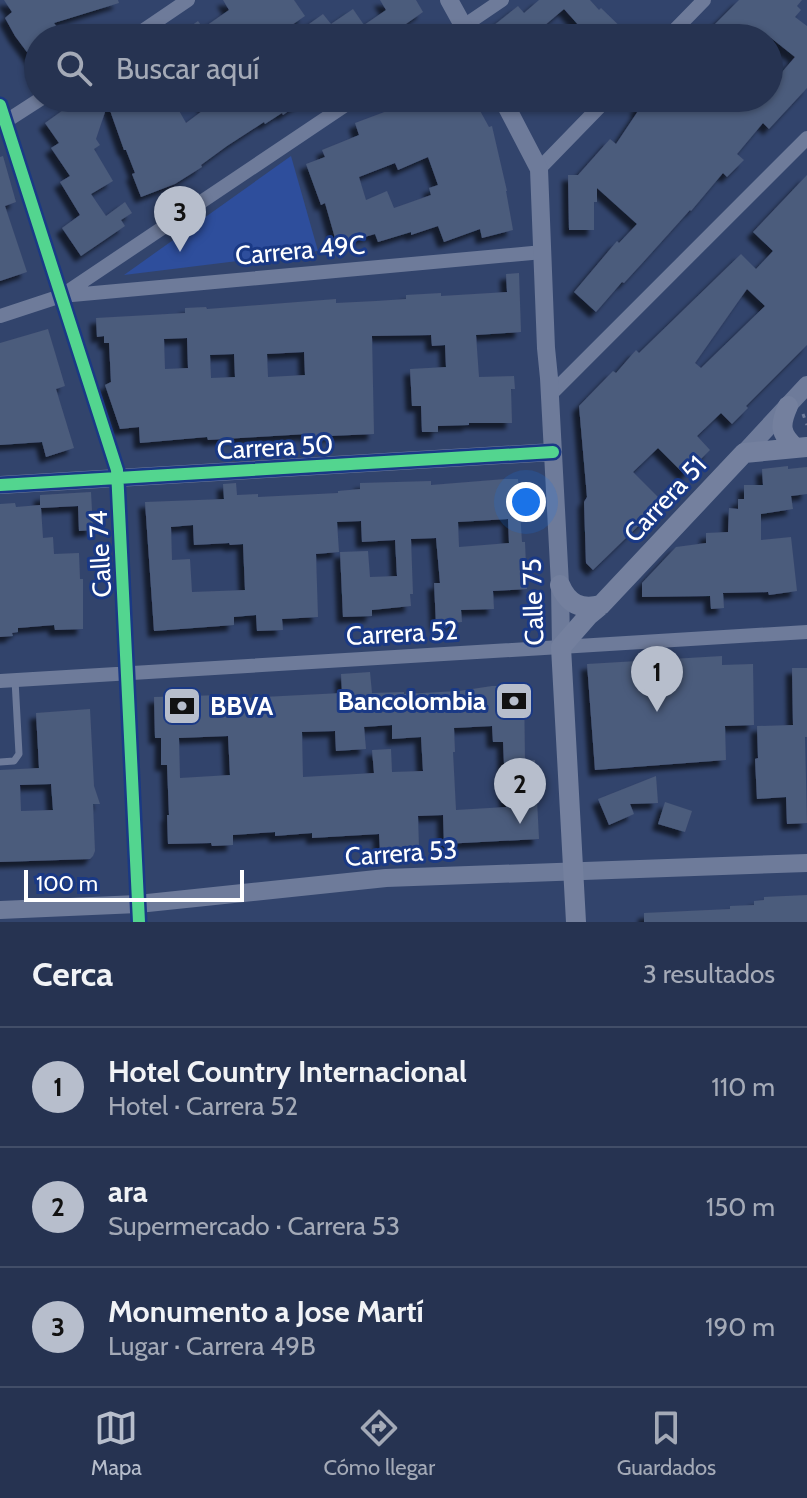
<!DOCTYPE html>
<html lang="es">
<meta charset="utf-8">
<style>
body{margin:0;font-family:Cabin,sans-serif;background:#2e3b58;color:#f1f3f6}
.scale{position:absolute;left:24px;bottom:20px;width:220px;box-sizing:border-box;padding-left:8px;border:4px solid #fff;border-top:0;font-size:22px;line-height:28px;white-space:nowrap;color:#fff;-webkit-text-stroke:6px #1a3985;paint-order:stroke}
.you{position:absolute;left:526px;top:502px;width:28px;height:28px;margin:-20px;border:6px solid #fff;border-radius:50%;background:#1a73e8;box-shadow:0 0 0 12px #1a73e833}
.badge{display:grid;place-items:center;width:52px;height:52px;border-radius:50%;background:#b7becc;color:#111;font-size:26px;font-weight:700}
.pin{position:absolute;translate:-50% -66px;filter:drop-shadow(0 2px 4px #0008)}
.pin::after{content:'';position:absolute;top:42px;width:28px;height:24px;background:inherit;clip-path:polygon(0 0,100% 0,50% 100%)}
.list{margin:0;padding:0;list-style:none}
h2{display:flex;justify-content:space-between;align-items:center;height:104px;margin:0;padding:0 32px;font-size:34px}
h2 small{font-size:26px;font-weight:400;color:#a4aab7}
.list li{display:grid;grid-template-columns:52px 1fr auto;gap:24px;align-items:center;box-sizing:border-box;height:120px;padding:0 32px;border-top:2px solid #424e68}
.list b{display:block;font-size:30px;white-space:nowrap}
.list p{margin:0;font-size:26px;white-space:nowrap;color:#a4aab7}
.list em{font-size:26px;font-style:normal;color:#a4aab7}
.icon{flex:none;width:44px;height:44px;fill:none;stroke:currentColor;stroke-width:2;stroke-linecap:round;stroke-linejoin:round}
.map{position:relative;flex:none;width:807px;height:922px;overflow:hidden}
.search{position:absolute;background:#263351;box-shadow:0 2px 6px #0004;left:24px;right:24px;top:24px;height:88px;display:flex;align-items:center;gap:20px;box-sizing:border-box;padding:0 28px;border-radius:44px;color:#a4aab7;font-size:30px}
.sheet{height:464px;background:#263351}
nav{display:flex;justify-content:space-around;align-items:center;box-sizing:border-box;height:112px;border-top:2px solid #424e68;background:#263351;font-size:22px;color:#a4aab7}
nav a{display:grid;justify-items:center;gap:4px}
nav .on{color:#b7becc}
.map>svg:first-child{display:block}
</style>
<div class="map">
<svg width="807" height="922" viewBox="0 0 807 922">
<defs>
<filter id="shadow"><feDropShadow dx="-6" dy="6" stdDeviation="2" flood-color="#0009"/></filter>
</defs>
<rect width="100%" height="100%" fill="#32446c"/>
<!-- green -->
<path fill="#2e4e9c" d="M 291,156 L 318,251 L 124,275 Z"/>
<!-- building -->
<path fill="#4c5b7b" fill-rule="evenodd" filter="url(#shadow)" d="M 4,0 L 118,0 L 119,3 L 54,23 L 65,38 L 38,38 L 38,67 L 15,36 L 5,18 L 12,12 Z
M 223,0 L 294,0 L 305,16 L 273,38 L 174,38 L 198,21 L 203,28 L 229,10 Z
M 380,0 L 416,0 L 423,12 L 386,38 L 318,38 L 309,24 L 323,14 L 331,24 L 353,9 L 364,25 L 386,10 Z
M 539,0 L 590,0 L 599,10 L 601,8 L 632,38 L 571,38 L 581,28 L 564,9 L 544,26 L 546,28 L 534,38 L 489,38 L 493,26 L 518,6 L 524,13 Z
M 739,0 L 802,0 L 797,6 L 801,10 L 795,17 L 807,26 L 807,88 L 769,129 L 763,123 L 737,154 L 744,160 L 727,177 L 723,173 L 691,211 L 690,210 L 646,259 L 624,283 L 622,282 L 596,312 L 574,292 L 617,241 L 619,243 L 637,224 L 597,188 L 597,202 L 594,202 L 594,230 L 569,230 L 568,175 L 578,175 L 610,139 L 616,144 L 638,111 L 636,109 L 647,98 L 769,98 L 769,87 L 795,57 L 771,38 L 704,38 L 714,28 L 712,27 Z
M 80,98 L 86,98 L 107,106 L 96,139 L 100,145 L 94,149 L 113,181 L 91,194 L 106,216 L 125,202 L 132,213 L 121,220 L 125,226 L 81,256 L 62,228 L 80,215 L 60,182 L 70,176 L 51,148 L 59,143 L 45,123 Z
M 114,98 L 172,98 L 186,123 L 206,108 L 200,98 L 307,98 L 283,115 L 282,113 L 265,124 L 264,122 L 227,146 L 201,165 L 202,167 L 175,184 L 141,197 L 132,174 L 135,173 L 126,150 L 124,150 L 107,102 Z
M 409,98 L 473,98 L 489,127 L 492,126 L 507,191 L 506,191 L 513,230 L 482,238 L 480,229 L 444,242 L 438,226 L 411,235 L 411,232 L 378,242 L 375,234 L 337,245 L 325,203 L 321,205 L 306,164 L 325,157 L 322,150 L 359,135 L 355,123 L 411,102 ZM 428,157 L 438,185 L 429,188 L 431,195 L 394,208 L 387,191 L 366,200 L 359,177 L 395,163 L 398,170 Z
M 3,156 L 16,202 L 5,206 L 27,272 L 0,281 L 0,157 Z
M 807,175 L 807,345 L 746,406 L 748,408 L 732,424 L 721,413 L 697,436 L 710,450 L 685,475 L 658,448 L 633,472 L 663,502 L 593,570 L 586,563 L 584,502 L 587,497 L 579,406 L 613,371 L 616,373 L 636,350 L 639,353 L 741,254 L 756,269 L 773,251 L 753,232 ZM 747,289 L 765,306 L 701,368 L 695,363 Z
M 519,273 L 521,332 L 476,335 L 479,377 L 514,376 L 515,389 L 511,389 L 512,423 L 469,423 L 469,425 L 438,426 L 438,432 L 422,432 L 421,406 L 412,406 L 410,369 L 446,367 L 445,345 L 432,346 L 431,335 L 372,336 L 374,434 L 307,437 L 307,434 L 208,440 L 207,437 L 140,443 L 139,427 L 120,429 L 105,385 L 111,382 L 109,343 L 104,343 L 104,336 L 97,337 L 96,318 L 185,313 L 185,308 L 206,307 L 207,309 L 336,299 L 336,303 L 376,301 L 406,299 L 406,295 L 441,293 L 441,296 L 507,292 L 506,274 ZM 187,338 L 188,368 L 165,369 L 164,339 ZM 304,352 L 305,375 L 268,377 L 267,354 ZM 234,354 L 235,377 L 211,378 L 210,355 Z
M 48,329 L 65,386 L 56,389 L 74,448 L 46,457 L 42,442 L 0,445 L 0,343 Z
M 788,466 L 788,469 L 807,467 L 807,494 L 791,496 L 793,509 L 761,514 L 761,540 L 791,537 L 797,591 L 769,595 L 768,592 L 723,593 L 724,608 L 711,609 L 710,596 L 642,597 L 642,583 L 676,547 L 706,543 L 706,533 L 728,532 L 729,508 L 738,509 L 738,499 L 744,499 L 744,485 L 763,485 L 762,469 Z
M 505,479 L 518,479 L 522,542 L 525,542 L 527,589 L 493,591 L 494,609 L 461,610 L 462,622 L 436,624 L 434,583 L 440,583 L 436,538 L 411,539 L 413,594 L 410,594 L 411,606 L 372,610 L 372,616 L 343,617 L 340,552 L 368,551 L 370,577 L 397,576 L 395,540 L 362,542 L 361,521 L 337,522 L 339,552 L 316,554 L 318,617 L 282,619 L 283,630 L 257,631 L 256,615 L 234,617 L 234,625 L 154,631 L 145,502 L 224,499 L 223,484 L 236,483 L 237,495 L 258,494 L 258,497 L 338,493 L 338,491 L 360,489 L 360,483 L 431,481 L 431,485 ZM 508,519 L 509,543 L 459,547 L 458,522 ZM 193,525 L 194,545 L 229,543 L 230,545 L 243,544 L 245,590 L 192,592 L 190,559 L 172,560 L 171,527 Z
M 91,492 L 93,530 L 79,531 L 78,506 L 41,508 L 43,538 L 53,537 L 54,554 L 79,553 L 80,579 L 83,579 L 83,629 L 55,630 L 54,625 L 18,628 L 18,632 L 12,633 L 13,636 L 0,637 L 0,504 L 15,503 L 16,507 L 40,505 L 40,495 Z
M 722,656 L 722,665 L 753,664 L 754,725 L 725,726 L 726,760 L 595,770 L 587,664 Z
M 792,668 L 807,668 L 807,737 L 805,737 L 807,823 L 787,824 L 786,797 L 757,799 L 755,759 L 758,758 L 757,726 L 793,725 Z
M 370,672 L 372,693 L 404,692 L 404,694 L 459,691 L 492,686 L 524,686 L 525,761 L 535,760 L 539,839 L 444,844 L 443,815 L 418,816 L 419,848 L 380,851 L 379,834 L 312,838 L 312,833 L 275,836 L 275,832 L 233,835 L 233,845 L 212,846 L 211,843 L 168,844 L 167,815 L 169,815 L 167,765 L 161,765 L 161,738 L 155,738 L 154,697 L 223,695 L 223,699 L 342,693 L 341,674 ZM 392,725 L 392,739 L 421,737 L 423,771 L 392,772 L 391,749 L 372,750 L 374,773 L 303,777 L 302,732 L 335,731 L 336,751 L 366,749 L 364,727 ZM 492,726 L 493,742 L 503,742 L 506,807 L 456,810 L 453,752 L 455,752 L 454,728 ZM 228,736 L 230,775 L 180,778 L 179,738 Z
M 90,709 L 94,786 L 100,804 L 93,804 L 95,851 L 93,856 L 90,859 L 0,862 L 0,770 L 39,768 L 36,713 ZM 51,784 L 53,810 L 21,811 L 20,785 Z
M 656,776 L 658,803 L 630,804 L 634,814 L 609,825 L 598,799 Z
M 665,802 L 692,811 L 685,832 L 658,824 Z
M 807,895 L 807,922 L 644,922 L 644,913 L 730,909 L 730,906 L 754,905 L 754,901 L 764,900 L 764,897 Z"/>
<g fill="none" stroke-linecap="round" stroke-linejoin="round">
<!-- path -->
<path stroke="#6e7b9a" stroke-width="3" stroke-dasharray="4 6" stroke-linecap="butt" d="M 803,414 L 807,425"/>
<!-- service -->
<path stroke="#6e7b9a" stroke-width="7" d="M 0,762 L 14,761 L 19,754 L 15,680"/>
<!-- minor -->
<path stroke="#6e7b9a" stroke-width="14" d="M 132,38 L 188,0
M 446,38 L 502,0
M 667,38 L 704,0
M 0,105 L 117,470 L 139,922
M 0,125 L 42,98
M 539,169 L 608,98
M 61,296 L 543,252
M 0,316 L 61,296 L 356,98
M 550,395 L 807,138
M 0,681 L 807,632"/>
<!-- tertiary -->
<path stroke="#6e7b9a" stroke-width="18" d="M 449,0 L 470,38
M 502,98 L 539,169 L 546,348 L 549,378 L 560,585 L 561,647
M 744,453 L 807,385
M 0,485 L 553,452
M 0,910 L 138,904 L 386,878 L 807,863"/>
<!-- secondary -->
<path stroke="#74809e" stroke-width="20" d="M 788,406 C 780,424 779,434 796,448
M 560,585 C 568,604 581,610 601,605
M 576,922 L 561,647 L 589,615 L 601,605 L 744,453 L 807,447"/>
<defs>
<path id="cycleway" d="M 0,105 L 117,470 L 139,922
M 0,485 L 553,452"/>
</defs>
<!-- cycleway casing -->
<use href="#cycleway" stroke="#1a3985" stroke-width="17"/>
<!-- cycleway -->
<use href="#cycleway" stroke="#53d58f" stroke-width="12"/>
</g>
<!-- icons -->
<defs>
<symbol id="bank-square" viewBox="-11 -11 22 22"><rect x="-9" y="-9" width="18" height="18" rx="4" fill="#b7becc" stroke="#1a3985"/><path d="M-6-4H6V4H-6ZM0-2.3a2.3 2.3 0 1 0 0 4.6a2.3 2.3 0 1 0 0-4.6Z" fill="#111"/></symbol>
</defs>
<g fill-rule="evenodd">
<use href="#bank-square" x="492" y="679" width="44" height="44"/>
<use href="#bank-square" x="160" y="684" width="44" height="44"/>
</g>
<g text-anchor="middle" stroke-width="6" stroke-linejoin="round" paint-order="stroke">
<!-- street labels -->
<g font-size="26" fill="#fff" stroke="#1a3985">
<text transform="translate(300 250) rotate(-5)" y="9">Carrera 49C</text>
<text transform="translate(275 447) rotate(-3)" y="9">Carrera 50</text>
<text transform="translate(665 499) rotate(-47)" y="9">Carrera 51</text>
<text transform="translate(100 554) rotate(-93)" y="9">Calle 74</text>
<text transform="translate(533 602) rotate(-92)" y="9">Calle 75</text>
<text transform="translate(402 633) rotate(-3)" y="9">Carrera 52</text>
<text transform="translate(401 853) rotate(-4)" y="9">Carrera 53</text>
</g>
<!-- poi labels -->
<g font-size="26" font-weight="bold" fill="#fff" stroke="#1a3985" text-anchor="end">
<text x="486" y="710">Bancolombia</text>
<text x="210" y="715" text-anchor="start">BBVA</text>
</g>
</g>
</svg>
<div class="scale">100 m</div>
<div class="you"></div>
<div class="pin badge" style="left:657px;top:712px">1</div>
<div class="pin badge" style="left:520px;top:824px">2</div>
<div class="pin badge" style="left:180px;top:252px">3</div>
<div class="search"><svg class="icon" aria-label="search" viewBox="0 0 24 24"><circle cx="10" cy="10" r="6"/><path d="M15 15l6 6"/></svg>Buscar aquí</div>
</div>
<section class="sheet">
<h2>Cerca<small>3 resultados</small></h2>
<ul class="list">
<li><span class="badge">1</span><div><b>Hotel Country Internacional</b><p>Hotel · Carrera 52</p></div><em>110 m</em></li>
<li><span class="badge">2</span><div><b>ara</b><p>Supermercado · Carrera 53</p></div><em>150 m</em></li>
<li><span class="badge">3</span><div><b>Monumento a Jose Martí</b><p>Lugar · Carrera 49B</p></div><em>190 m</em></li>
</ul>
</section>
<nav>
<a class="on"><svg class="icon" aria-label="map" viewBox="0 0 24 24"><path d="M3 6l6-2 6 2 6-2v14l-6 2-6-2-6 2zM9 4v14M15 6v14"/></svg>Mapa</a>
<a><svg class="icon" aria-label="directions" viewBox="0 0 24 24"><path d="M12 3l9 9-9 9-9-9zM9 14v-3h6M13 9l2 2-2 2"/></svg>Cómo llegar</a>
<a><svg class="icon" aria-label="saved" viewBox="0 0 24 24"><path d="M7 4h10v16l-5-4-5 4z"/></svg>Guardados</a>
</nav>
